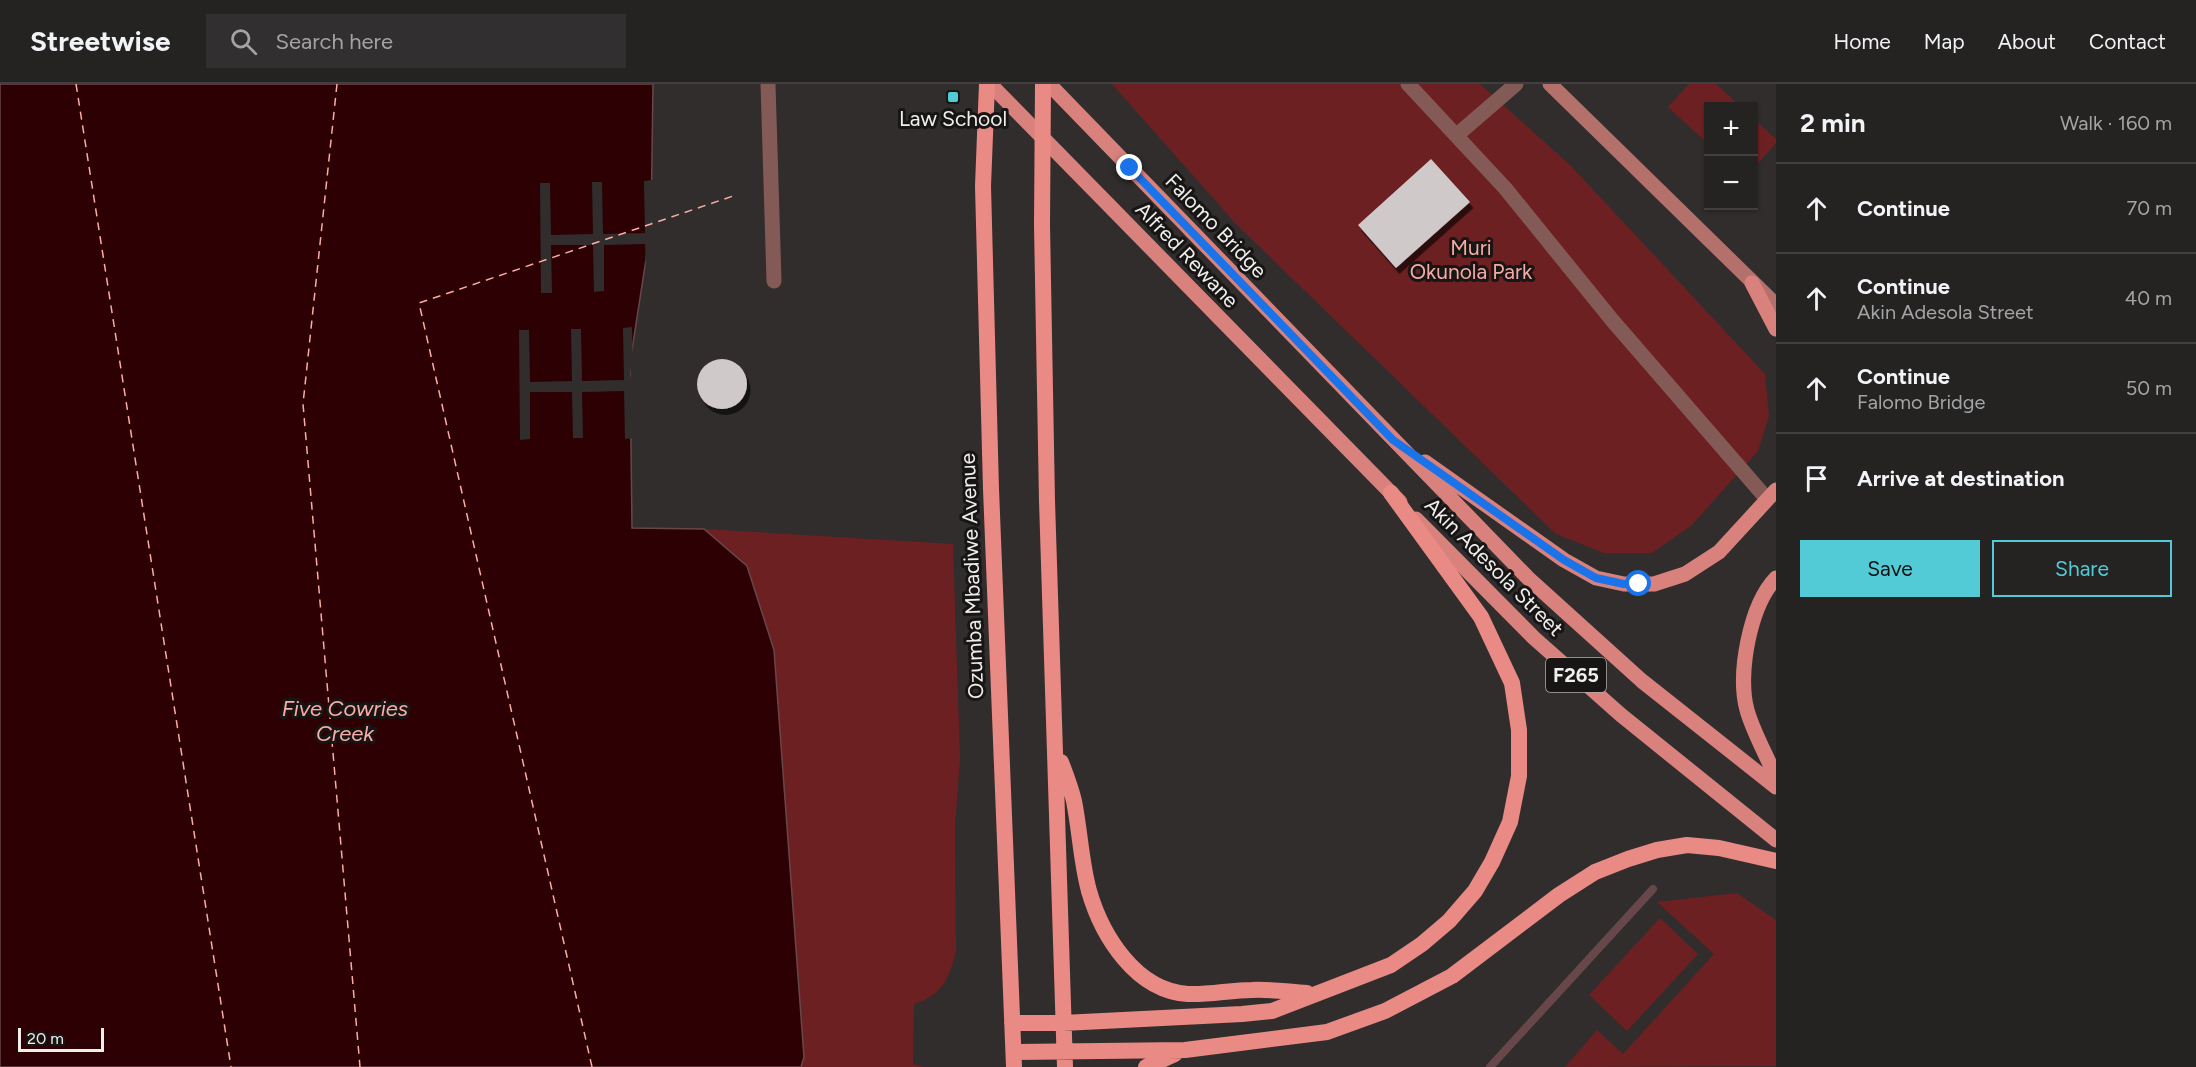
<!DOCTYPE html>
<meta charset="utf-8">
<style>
body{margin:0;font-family:Figtree,sans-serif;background:#312f2f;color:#f1f3f6}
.controls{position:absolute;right:18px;top:18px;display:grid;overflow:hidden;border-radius:0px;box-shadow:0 2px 4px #0004}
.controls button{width:54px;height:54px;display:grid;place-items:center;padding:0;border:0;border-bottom:2px solid #423f40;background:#252222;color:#f1f3f6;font:30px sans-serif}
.scale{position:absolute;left:18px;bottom:15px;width:86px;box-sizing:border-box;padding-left:6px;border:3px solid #f1eeee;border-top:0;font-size:16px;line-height:21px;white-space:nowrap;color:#f1eeee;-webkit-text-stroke:4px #171615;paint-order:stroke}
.stop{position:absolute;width:18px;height:18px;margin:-14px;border:4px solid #1a73e8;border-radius:50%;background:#fff}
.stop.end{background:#1a73e8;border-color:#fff;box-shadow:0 2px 6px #0008}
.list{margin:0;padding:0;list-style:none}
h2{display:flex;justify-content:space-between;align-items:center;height:78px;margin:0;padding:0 24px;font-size:26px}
h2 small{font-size:20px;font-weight:400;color:#a3a4a5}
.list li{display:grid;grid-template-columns:39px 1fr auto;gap:18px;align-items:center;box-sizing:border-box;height:90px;padding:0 24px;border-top:2px solid #423f40}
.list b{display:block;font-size:22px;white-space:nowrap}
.list p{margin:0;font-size:20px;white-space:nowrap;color:#a3a4a5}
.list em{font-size:20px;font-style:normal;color:#a3a4a5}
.actions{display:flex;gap:12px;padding:18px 24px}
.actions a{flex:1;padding:14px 0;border:2px solid #52cbd7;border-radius:0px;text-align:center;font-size:21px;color:#52cbd7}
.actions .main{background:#52cbd7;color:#111}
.icon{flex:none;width:33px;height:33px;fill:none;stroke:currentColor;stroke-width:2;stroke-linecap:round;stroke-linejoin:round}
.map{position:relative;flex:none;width:1776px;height:983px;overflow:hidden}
header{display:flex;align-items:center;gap:36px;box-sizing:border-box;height:84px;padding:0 30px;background:#252222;border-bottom:2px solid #423f40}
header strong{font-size:28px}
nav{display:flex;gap:33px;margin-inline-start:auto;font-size:21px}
.search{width:420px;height:54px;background:#312f2f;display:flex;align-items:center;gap:15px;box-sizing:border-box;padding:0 21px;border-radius:0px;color:#a3a4a5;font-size:22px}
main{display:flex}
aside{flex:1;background:#252222}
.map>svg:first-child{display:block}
</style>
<header>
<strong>Streetwise</strong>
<div class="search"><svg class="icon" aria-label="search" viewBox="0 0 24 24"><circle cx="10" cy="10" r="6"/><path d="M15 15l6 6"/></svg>Search here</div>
<nav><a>Home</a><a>Map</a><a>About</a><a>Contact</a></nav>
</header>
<main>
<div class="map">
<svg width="1776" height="983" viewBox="0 0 1776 983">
<defs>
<filter id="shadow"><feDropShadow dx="3.5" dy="6" stdDeviation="0" flood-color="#0009"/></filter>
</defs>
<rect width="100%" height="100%" fill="#312d2d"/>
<!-- green -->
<path fill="#6d2021" d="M 1112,0 L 1480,0 L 1571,82 L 1765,290 L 1769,332 L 1758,367 L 1692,441 L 1652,469 L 1604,469 L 1556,450 L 1236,140 Z
M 1689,0 L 1716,0 L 1740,22 L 1708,22 L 1708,60 L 1668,23 Z
M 1754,35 L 1776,55 L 1776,59 L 1754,84 Z
M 704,445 L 953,460 L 960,675 L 955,742 L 956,866 C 950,894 942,911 914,920 L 913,980 L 924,983 L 801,983 L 804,973 L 774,566 Z
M 1737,809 L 1776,836 L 1776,982 L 1565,983 L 1597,946 L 1623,970 L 1714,870 L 1657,818 Z
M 1660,834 L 1698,870 L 1627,947 L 1589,911 Z"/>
<!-- water -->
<path fill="#2d0003" stroke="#68474a" stroke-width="1.5" d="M 0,0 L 653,0 L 651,143 L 630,279 L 632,444 L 704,445 L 747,482 L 774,566 L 804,973 L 801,983 L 0,983 Z"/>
<!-- pier -->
<path fill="#312d2d" d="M 653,96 L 654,143 L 651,136 L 653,150 L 646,194 L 645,160 L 604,161 L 604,207 L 594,208 L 593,161 L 551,161 L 552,209 L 541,209 L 540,99 L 550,99 L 551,151 L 593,150 L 592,98 L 602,98 L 603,150 L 645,149 L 644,97 Z
M 632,243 L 633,294 L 631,283 L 630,290 L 633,303 L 634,354 L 625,355 L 624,307 L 582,308 L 583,354 L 573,354 L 572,308 L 530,308 L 530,355 L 520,356 L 519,246 L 529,246 L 530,298 L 572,297 L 571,245 L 581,245 L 582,297 L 624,296 L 623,244 Z"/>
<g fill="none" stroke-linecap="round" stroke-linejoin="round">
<!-- stream -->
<path stroke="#68474a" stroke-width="8" d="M 1490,983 L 1653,805"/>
<!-- ferry -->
<path stroke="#fbaca6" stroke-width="1.5" stroke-dasharray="8 6" stroke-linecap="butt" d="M 76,0 L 231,983
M 337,0 L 303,320 L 360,983
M 592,983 L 419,219 L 733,112"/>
</g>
<!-- building -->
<path fill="#cfcac9" filter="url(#shadow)" d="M 1431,75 L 1470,118 L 1396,184 L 1358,141 Z
M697 300a25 25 0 1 1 50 0a25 25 0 1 1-50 0Z"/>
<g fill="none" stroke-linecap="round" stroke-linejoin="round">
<!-- service -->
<path stroke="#845a56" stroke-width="15" d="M 768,0 L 774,197
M 1408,0 L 1505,104 L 1612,236 L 1767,415
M 1457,51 L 1516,0"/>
<!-- secondary -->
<path stroke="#b4716c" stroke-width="15" d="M 1550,0 L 1776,221"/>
<!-- primary -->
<path stroke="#d9827d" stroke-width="15" d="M 990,0 L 1400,418
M 1049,0 L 1528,494 L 1642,597 L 1776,703
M 1752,199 L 1776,245
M 1425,378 L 1564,476 L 1596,494 L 1624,500 L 1654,500 L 1685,490 L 1719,468 L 1776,406
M 1416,435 L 1534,554 L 1621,631 L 1776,756
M 1776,494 C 1750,521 1737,590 1747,626 C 1753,648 1767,672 1776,694"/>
<!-- trunk -->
<path stroke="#ea8a84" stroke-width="16" d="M 987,0 L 983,102 L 991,405 L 1014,983
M 1043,0 L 1042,141 L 1047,417 L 1065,983
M 1061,678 C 1066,691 1071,704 1074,717 C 1080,747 1081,778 1089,807 C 1102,852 1136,907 1188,910 C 1209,911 1231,906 1252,906 C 1270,905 1289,908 1307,909
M 1012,939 L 1063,939 L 1242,930 L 1272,927 L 1391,881 L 1422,860 L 1449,837 L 1475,807 L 1492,778 L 1510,738 L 1519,692 L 1519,646 L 1512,599 L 1481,533 L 1391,409
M 1014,968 L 1185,966 L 1327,948 L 1385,927 L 1452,892 L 1559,811 L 1595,788 L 1628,775 L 1657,766 L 1687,761 L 1719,764 L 1776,777
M 1146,983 L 1175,970"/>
</g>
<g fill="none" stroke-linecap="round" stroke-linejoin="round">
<!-- route -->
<path stroke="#1a73e8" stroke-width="8" d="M 1130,84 L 1393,356 L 1564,476 L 1596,494 L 1624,500 L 1639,500"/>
</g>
<!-- markers -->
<rect fill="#52cbd7" stroke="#171615" stroke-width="2" x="947" y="7" width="12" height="12" rx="3"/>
<g text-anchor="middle" stroke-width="6" stroke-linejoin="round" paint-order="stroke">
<!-- shield labels -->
<rect fill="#171615" stroke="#b0adad" stroke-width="1.5" x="1546" y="574" width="60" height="34" rx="4.5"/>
<g font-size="20" font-weight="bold" fill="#f1eeee">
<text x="1576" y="598">F265</text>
</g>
<!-- poi labels -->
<g font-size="21" fill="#f1eeee" stroke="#171615">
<text x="953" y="42">Law School</text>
</g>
<!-- street labels -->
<g font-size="21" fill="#f1eeee" stroke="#171615">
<text transform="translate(1216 142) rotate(46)" y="7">Falomo Bridge</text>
<text transform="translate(1187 171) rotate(46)" y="7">Alfred Rewane</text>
<text transform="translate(1494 483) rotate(45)" y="7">Akin Adesola Street</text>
<text transform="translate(972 492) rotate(-92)" y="7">Ozumba Mbadiwe Avenue</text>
</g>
<!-- park labels -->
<g font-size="21" fill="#f7a9a3" stroke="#171615">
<text x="1471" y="171">Muri<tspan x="1471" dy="24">Okunola Park</tspan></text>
</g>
<!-- water labels -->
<g font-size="22" font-style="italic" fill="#fbaca6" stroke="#171615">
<text x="345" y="632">Five Cowries<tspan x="345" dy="25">Creek</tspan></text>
</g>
</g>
</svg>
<div class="controls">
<button>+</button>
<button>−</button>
</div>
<div class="scale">20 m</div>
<div class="stop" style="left:1639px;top:500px"></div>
<div class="stop end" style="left:1130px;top:84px"></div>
</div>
<aside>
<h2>2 min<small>Walk · 160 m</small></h2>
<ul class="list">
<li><svg class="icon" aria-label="ahead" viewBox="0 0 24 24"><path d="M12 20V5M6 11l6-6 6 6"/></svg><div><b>Continue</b></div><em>70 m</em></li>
<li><svg class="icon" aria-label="ahead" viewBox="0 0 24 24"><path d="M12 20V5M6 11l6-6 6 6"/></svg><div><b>Continue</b><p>Akin Adesola Street</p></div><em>40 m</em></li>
<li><svg class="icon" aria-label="ahead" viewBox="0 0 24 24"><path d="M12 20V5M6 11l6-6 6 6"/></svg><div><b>Continue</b><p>Falomo Bridge</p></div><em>50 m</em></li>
<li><svg class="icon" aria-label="arrive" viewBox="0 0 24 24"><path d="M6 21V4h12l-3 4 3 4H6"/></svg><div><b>Arrive at destination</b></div></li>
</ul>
<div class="actions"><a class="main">Save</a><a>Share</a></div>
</aside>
</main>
